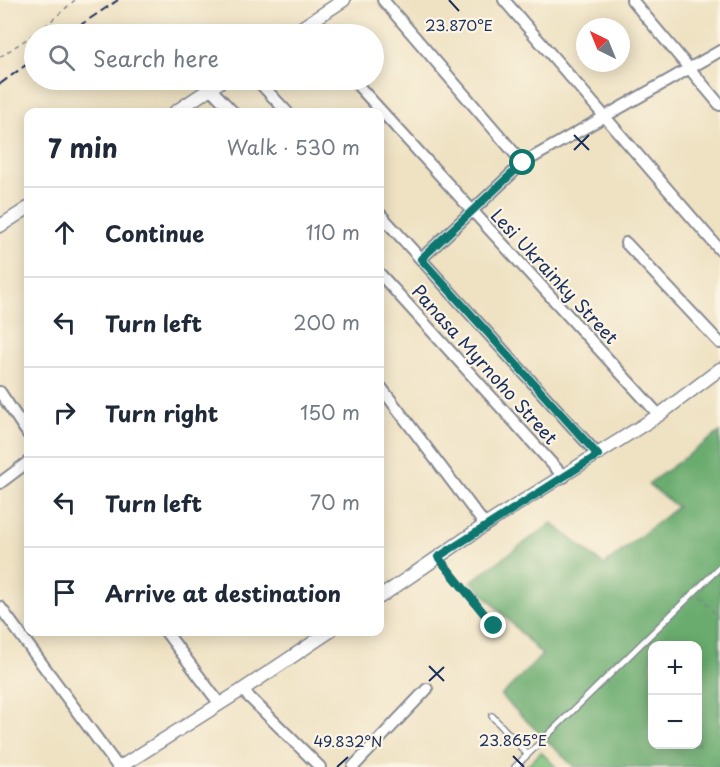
<!DOCTYPE html>
<meta charset="utf-8">
<style>
body{margin:0;font-family:"Playpen Sans",sans-serif;background:#f2f2f3;color:#1f2937}
.controls{position:absolute;right:18px;bottom:18px;display:grid;overflow:hidden;border-radius:12px;box-shadow:0 3px 15px #0003}
.controls button{width:54px;height:54px;display:grid;place-items:center;padding:0;border:0;border-bottom:2px solid #e0e1e3;background:#fff;color:#1f2937;font:30px sans-serif}
.compass{position:absolute;left:576px;top:18px;width:54px;height:54px;border-radius:50%;background:#fff;box-shadow:0 3px 15px #0003;rotate:317deg}
.stop{position:absolute;width:18px;height:18px;margin:-14px;border:4px solid #0f766e;border-radius:50%;background:#fff}
.stop.end{background:#0f766e;border-color:#fff;box-shadow:0 2px 6px #0008}
.list{margin:0;padding:0;list-style:none}
h2{display:flex;justify-content:space-between;align-items:center;height:78px;margin:0;padding:0 24px;font-size:26px}
h2 small{font-size:20px;font-weight:400;color:#747a83}
.list li{display:grid;grid-template-columns:39px 1fr auto;gap:18px;align-items:center;box-sizing:border-box;height:90px;padding:0 24px;border-top:2px solid #e0e1e3}
.list b{display:block;font-size:22px;white-space:nowrap}
.list em{font-size:20px;font-style:normal;color:#747a83}
.icon{flex:none;width:33px;height:33px;fill:none;stroke:currentColor;stroke-width:2;stroke-linecap:round;stroke-linejoin:round}
.map{position:relative;flex:none;width:720px;height:767px;overflow:hidden}
.search{position:absolute;background:#fff;box-shadow:0 3px 15px #0003;left:24px;top:24px;width:360px;height:66px;display:flex;align-items:center;gap:15px;box-sizing:border-box;padding:0 21px;border-radius:33px;color:#747a83;font-size:22px}
.panel{position:absolute;background:#fff;box-shadow:0 3px 15px #0003;left:24px;top:108px;width:360px;height:528px;border-radius:12px}
.map>svg:first-child{display:block}
</style>
<div class="map">
<svg width="720" height="767" viewBox="0 0 720 767">
<rect width="100%" height="100%" fill="#fcf5e5"/>
<filter id="ink" filterUnits="userSpaceOnUse"><feTurbulence type="fractalNoise" baseFrequency=".0167" numOctaves="2"/><feDisplacementMap in="SourceGraphic" scale="12" xChannelSelector="R" yChannelSelector="G"/><feConvolveMatrix kernelMatrix="1 2 1 2 8 2 1 2 1" color-interpolation-filters="sRGB"/></filter>
<filter id="wash" filterUnits="userSpaceOnUse"><feTurbulence type="fractalNoise" baseFrequency=".008" numOctaves="4" result="noise"/><feDisplacementMap in="SourceGraphic" scale="24" xChannelSelector="R" yChannelSelector="G"/><feGaussianBlur stdDeviation="1.35" result="paint"/><feColorMatrix in="noise" values="0 0 0 0 0 0 0 0 0 0 0 0 0 0 0 0 0 1.4 0 .05"/><feComposite in="paint" operator="in"/></filter>
<g filter="url(#wash)">
<rect width="100%" height="100%" fill="#efe2c3"/>
<!-- green -->
<path fill="#83c780" stroke="#4f7b6f" stroke-width="1.5" d="M 541,752 L 556,767 L 526,767 Z"/>
<!-- forest -->
<path fill="#6aac6e" stroke="#426e66" stroke-width="1.5" fill-rule="evenodd" d="M 720,432 L 720,767 L 574,767 L 501,696 L 542,655 L 471,581 L 552,523 L 604,565 L 677,507 L 648,484 ZM 652,646 L 698,646 L 698,744 L 652,744 Z"/>
</g>
<g filter="url(#ink)">
<g fill="none" stroke-linecap="round" stroke-linejoin="round">
<defs>
<path id="service" d="M 439,558 L 494,626
M 492,716 L 527,754
M 515,767 L 720,567"/>
<path id="minor" d="M 383,0 L 523,163
M 504,0 L 720,250
M 632,0 L 720,105
M 305,26 L 313,34
M 257,80 L 287,112
M 353,80 L 659,415
M 210,88 L 233,112
M 380,214 L 598,455
M 626,243 L 720,343
M 421,259 L 523,163 L 720,51
M 380,274 L 564,477
M 380,386 L 485,525
M 0,392 L 28,434
M 0,483 L 28,462
M 0,607 L 118,767
M 166,632 L 219,703
M 242,690 L 320,767
M 353,767 L 427,689"/>
<path id="tertiary" d="M 292,34 L 344,0
M 175,112 L 223,80
M 0,226 L 28,208
M 380,597 L 485,525 L 659,415 L 720,369
M 120,767 L 242,690 L 329,632"/>
</defs>
<!-- service casing -->
<use href="#service" stroke="#858890" stroke-width="8"/>
<!-- minor casing -->
<use href="#minor" stroke="#858890" stroke-width="14"/>
<!-- tertiary casing -->
<use href="#tertiary" stroke="#858890" stroke-width="15"/>
<!-- path -->
<path stroke="#858890" stroke-width="1.5" stroke-dasharray="4.5 4.5" stroke-linecap="butt" d="M 0,57 L 43,28 L 75,0
M 700,596 L 720,619"/>
<!-- service -->
<use href="#service" stroke="#fff" stroke-width="5"/>
<!-- minor -->
<use href="#minor" stroke="#fff" stroke-width="10"/>
<!-- tertiary -->
<use href="#tertiary" stroke="#fff" stroke-width="12"/>
<!-- rail -->
<path stroke="#1b2f5e" stroke-width="2" stroke-dasharray="9 4.5" stroke-linecap="butt" d="M 67,34 L 118,0
M 0,84 L 34,59"/>
</g>
</g>
<g fill="none" stroke-linecap="round" stroke-linejoin="round" filter="url(#ink)">
<!-- route -->
<path stroke="#0f766e" stroke-width="8" d="M 494,626 L 438,557 L 598,455 L 421,259 L 523,163"/>
</g>
<!-- ticks -->
<path fill="none" stroke="#1b2f5e" stroke-width="2" d="M 449,0 L 459,11M 574,135 L 589,150M 574,150 L 589,135M 429,666 L 444,681M 429,681 L 444,667M 513,756 L 524,767M 337,767 L 348,757"/>
<g text-anchor="middle" stroke-width="4.5" stroke-linejoin="round" paint-order="stroke">
<!-- street labels -->
<g font-size="18" fill="#1b2f5e" stroke="#fcf5e5">
<text transform="translate(554 277) rotate(47)" y="6">Lesi Ukrainky Street</text>
<text transform="translate(484 365) rotate(48)" y="6">Panasa Myrnoho Street</text>
</g>
</g>
<g font-size="15" text-anchor="middle" fill="#1b2f5e" stroke="#fcf5e5" stroke-width="4.5" stroke-linejoin="round" paint-order="stroke">
<text x="459" y="31">23.870°E</text>
<text x="513" y="746">23.865°E</text>
<text x="348" y="747">49.832°N</text>
</g>
</svg>
<div class="controls">
<button>+</button>
<button>−</button>
</div>
<svg class="compass" viewBox="-18 -18 36 36"><path d="M0-13l5 13h-10z" fill="#e53935"/><path d="M0 13l5-13h-10z" fill="#747a83"/></svg>
<div class="stop" style="left:523px;top:163px"></div>
<div class="stop end" style="left:494px;top:626px"></div>
<div class="search"><svg class="icon" aria-label="search" viewBox="0 0 24 24"><circle cx="10" cy="10" r="6"/><path d="M15 15l6 6"/></svg>Search here</div>
<section class="panel">
<h2>7 min<small>Walk · 530 m</small></h2>
<ul class="list">
<li><svg class="icon" aria-label="ahead" viewBox="0 0 24 24"><path d="M12 20V5M6 11l6-6 6 6"/></svg><div><b>Continue</b></div><em>110 m</em></li>
<li><svg class="icon" aria-label="left" viewBox="0 0 24 24"><path d="M17 20v-9H6M10 6l-5 5 5 5"/></svg><div><b>Turn left</b></div><em>200 m</em></li>
<li><svg class="icon" aria-label="right" viewBox="0 0 24 24"><path d="M7 20v-9h11M14 6l5 5-5 5"/></svg><div><b>Turn right</b></div><em>150 m</em></li>
<li><svg class="icon" aria-label="left" viewBox="0 0 24 24"><path d="M17 20v-9H6M10 6l-5 5 5 5"/></svg><div><b>Turn left</b></div><em>70 m</em></li>
<li><svg class="icon" aria-label="arrive" viewBox="0 0 24 24"><path d="M6 21V4h12l-3 4 3 4H6"/></svg><div><b>Arrive at destination</b></div></li>
</ul>
</section>
</div>
